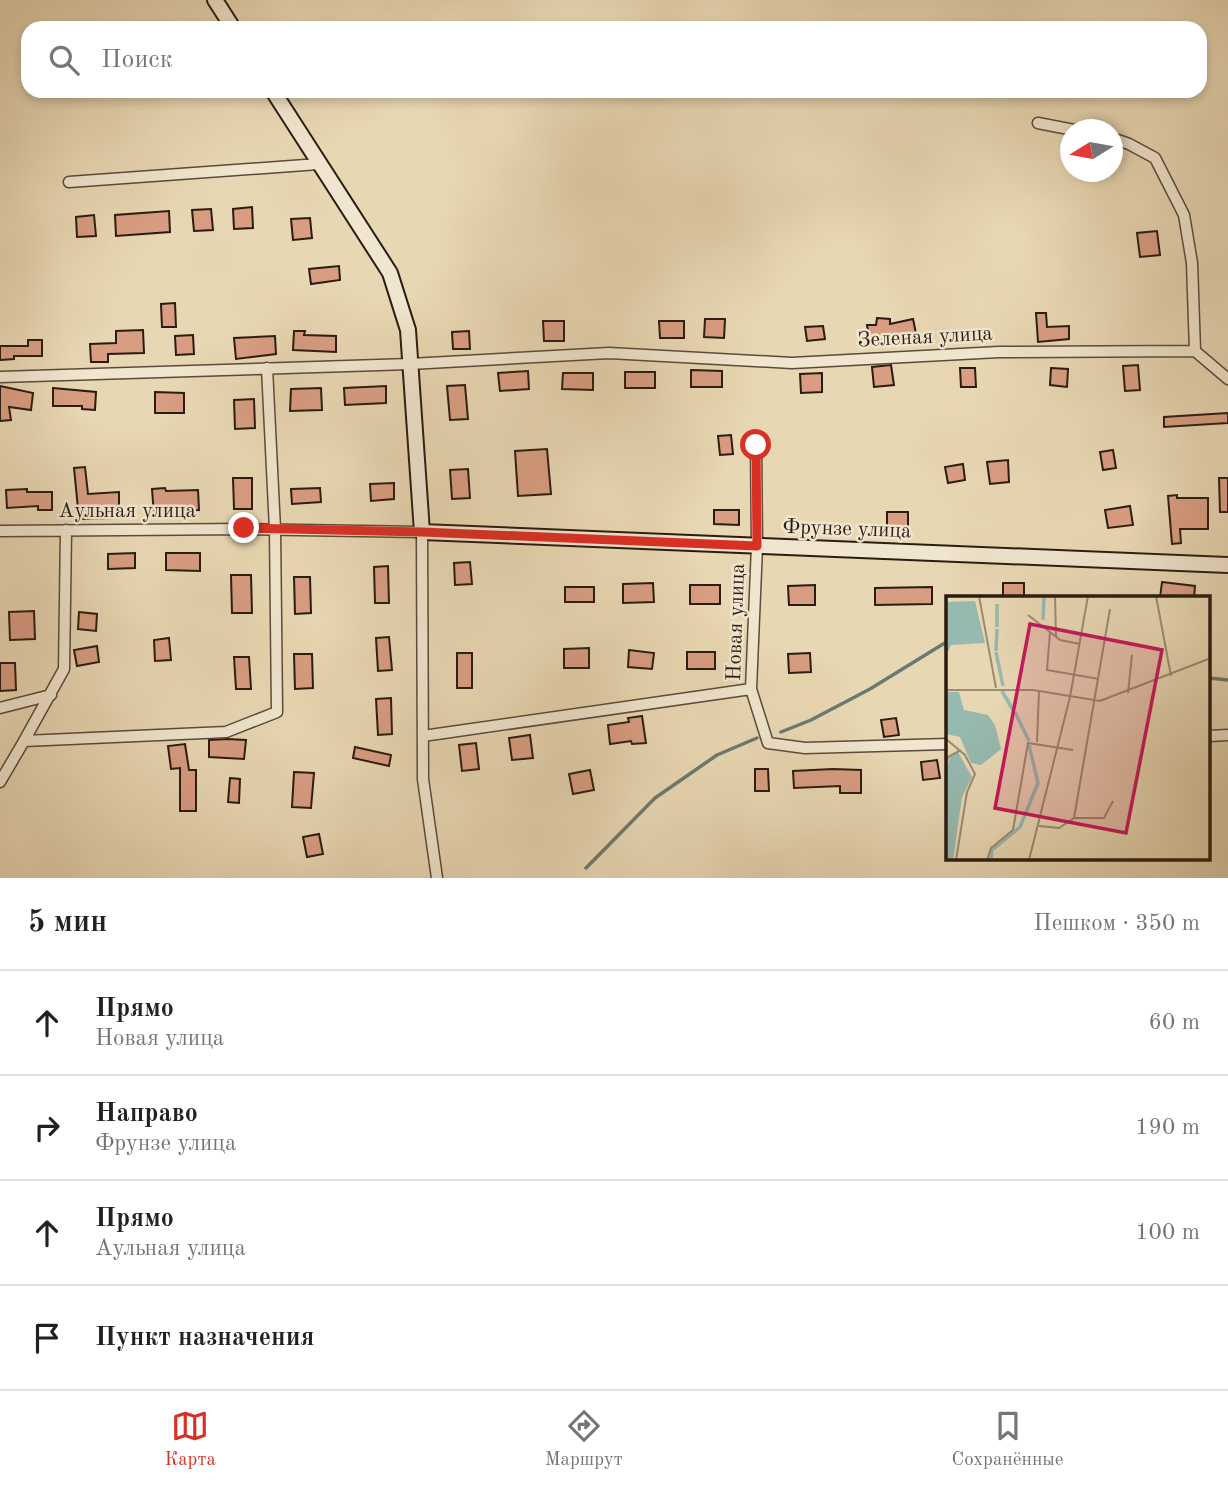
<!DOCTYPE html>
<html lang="ru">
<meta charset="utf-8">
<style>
body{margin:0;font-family:"Old Standard TT",serif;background:#f2f2f2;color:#202124}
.compass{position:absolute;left:1060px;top:119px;width:63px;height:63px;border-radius:50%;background:#fff;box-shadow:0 4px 10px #0003;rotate:259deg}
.stop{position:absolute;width:21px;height:21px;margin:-16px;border:5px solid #d93025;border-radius:50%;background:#fff}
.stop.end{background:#d93025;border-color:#fff;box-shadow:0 2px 7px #0008}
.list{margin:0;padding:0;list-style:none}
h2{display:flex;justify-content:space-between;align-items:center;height:91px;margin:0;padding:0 28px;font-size:30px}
h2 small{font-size:23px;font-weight:400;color:#757577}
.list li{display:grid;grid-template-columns:46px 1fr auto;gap:21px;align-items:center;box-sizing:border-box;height:105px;padding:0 28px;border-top:2px solid #e0e0e0}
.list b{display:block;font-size:26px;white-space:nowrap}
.list p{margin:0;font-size:23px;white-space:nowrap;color:#757577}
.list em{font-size:23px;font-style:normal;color:#757577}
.icon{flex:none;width:38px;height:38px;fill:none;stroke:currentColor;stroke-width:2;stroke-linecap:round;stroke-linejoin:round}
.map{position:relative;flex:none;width:1228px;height:878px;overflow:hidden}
.search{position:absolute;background:#fff;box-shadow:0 4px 10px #0003;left:21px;right:21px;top:21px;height:77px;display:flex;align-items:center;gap:18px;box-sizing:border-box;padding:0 24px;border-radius:21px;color:#757577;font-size:26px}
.sheet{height:511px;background:#fff}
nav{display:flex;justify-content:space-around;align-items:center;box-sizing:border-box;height:98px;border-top:2px solid #e0e0e0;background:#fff;font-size:19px;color:#757577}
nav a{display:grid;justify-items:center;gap:4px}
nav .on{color:#d93025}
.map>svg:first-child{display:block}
</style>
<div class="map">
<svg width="1228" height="878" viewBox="0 0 1228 878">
<rect width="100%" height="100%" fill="#e8d7b3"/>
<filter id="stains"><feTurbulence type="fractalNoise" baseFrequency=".00286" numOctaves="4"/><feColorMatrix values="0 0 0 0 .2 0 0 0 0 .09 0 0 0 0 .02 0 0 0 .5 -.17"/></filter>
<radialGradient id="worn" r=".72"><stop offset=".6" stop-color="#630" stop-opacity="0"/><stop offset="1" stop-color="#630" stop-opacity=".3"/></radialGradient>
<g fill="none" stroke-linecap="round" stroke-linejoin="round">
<!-- stream -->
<path stroke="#6b7a70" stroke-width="3.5" d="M 1209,678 L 1228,680
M 781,732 L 811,720 L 870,689 L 948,641
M 586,868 L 655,798 L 717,755 L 757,738"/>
</g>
<!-- building -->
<path fill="#d99d82" stroke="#2a1c11" stroke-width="2" d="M 252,207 L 253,228 L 234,229 L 233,209 Z
M 211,209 L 213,230 L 194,231 L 192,210 Z
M 169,211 L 170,232 L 116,236 L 115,215 Z
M 94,215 L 96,236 L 77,237 L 76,217 Z
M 310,218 L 312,238 L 293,240 L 291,219 Z
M 1157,231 L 1160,255 L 1140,257 L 1137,233 Z
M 339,266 L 340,280 L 311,284 L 309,269 Z
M 175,303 L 176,327 L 162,327 L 161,304 Z
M 1036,313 L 1046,313 L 1047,327 L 1069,326 L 1069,339 L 1038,342 Z
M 877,318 L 890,319 L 890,324 L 913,319 L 917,338 L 903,341 L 869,339 L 867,325 L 876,325 Z
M 705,319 L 725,319 L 724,338 L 704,337 Z
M 543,321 L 564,321 L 564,341 L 544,341 Z
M 659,321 L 684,321 L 684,338 L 660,338 Z
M 823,326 L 825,339 L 807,341 L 805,327 Z
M 143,330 L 144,353 L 108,354 L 108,362 L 91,362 L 90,344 L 116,343 L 116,331 Z
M 294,331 L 305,331 L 304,335 L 336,336 L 336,352 L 293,350 Z
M 469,331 L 470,349 L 453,349 L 452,332 Z
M 193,335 L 194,354 L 176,355 L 175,336 Z
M 275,336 L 276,354 L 236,359 L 234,338 Z
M 28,340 L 42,340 L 42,356 L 14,356 L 14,359 L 0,360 L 0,346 L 28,346 Z
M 891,365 L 894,385 L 874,387 L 872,367 Z
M 1138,365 L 1140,390 L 1125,391 L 1123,366 Z
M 960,368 L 975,368 L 976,387 L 961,387 Z
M 1051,368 L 1068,369 L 1067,387 L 1050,385 Z
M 691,370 L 722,371 L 722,387 L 691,387 Z
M 528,371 L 529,389 L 500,391 L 498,373 Z
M 625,372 L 655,372 L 655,388 L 625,388 Z
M 563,373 L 593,373 L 593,390 L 562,389 Z
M 822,373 L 822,392 L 801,393 L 800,374 Z
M 465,385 L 468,419 L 450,420 L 447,386 Z
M 0,386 L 33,393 L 31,410 L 9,407 L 11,420 L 0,421 Z
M 386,386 L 386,403 L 345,405 L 344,388 Z
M 53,388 L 96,392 L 95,410 L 82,409 L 82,406 L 53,406 Z
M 321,388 L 322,410 L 290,411 L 291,389 Z
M 155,392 L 184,393 L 184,413 L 155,413 Z
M 254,399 L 255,428 L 235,429 L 234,400 Z
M 1228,413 L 1228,423 L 1164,427 L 1164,417 Z
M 731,435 L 733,454 L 720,455 L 718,436 Z
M 547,449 L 551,494 L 518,496 L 515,451 Z
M 1113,450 L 1116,468 L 1103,470 L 1100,452 Z
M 1008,460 L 1009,482 L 990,484 L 987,462 Z
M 963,464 L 965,480 L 948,483 L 945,467 Z
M 85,467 L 88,494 L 119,492 L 119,518 L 79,519 L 74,468 Z
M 468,469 L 470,498 L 452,499 L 450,470 Z
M 233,478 L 252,478 L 252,509 L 234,509 Z
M 1219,478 L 1228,478 L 1228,512 L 1220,512 Z
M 394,483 L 394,499 L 371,501 L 370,484 Z
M 165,488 L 166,491 L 198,490 L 199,510 L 167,511 L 167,515 L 154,515 L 152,489 Z
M 320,488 L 321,502 L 292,504 L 291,489 Z
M 27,489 L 27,492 L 52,492 L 52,510 L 38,510 L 38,506 L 7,508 L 6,490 Z
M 1177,495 L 1177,498 L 1208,498 L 1208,529 L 1180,529 L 1181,543 L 1172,544 L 1168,496 Z
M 1130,506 L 1133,525 L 1108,528 L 1105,510 Z
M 714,510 L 739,510 L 739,525 L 714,524 Z
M 887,512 L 908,512 L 908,531 L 887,530 Z
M 135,553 L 135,568 L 108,569 L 108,554 Z
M 166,553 L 200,553 L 200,571 L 166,570 Z
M 470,562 L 472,584 L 455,585 L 454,563 Z
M 388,566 L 389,603 L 375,603 L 374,567 Z
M 231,575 L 251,575 L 252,613 L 232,613 Z
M 294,577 L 310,577 L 311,613 L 295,614 Z
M 1162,582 L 1195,586 L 1194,598 L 1160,598 Z
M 653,583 L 654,602 L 623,603 L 623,584 Z
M 1003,583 L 1024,583 L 1024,598 L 1003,598 Z
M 690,585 L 720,585 L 720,604 L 690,604 Z
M 815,585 L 815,605 L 789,605 L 788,586 Z
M 565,587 L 594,587 L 594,602 L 565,602 Z
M 932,587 L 932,604 L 875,605 L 875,588 Z
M 34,611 L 35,639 L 10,640 L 9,612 Z
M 79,612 L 97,614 L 96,631 L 78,629 Z
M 389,637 L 392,670 L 378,671 L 376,638 Z
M 169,638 L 171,660 L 155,661 L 154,640 Z
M 97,646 L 99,662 L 77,666 L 74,650 Z
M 589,648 L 589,668 L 564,668 L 564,649 Z
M 629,650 L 654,653 L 652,669 L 628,667 Z
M 687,652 L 715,652 L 715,669 L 687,669 Z
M 457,653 L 472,653 L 472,688 L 457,688 Z
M 810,653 L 811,672 L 789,673 L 788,654 Z
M 294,654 L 312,654 L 313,688 L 295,689 Z
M 234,657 L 249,657 L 251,689 L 236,689 Z
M 0,663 L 15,663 L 16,690 L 0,691 Z
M 391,698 L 392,734 L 378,735 L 376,699 Z
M 642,716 L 646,743 L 632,744 L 631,741 L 610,744 L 608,725 L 629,722 L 628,718 Z
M 896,718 L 899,735 L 884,737 L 881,720 Z
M 530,735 L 533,758 L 512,760 L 509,738 Z
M 227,739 L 246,740 L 244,759 L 209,757 L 209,740 Z
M 476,743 L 479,769 L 462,771 L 459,745 Z
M 185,744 L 189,770 L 196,770 L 196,811 L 180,811 L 180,768 L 171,769 L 168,746 Z
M 355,747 L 391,755 L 389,766 L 353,758 Z
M 937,760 L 940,778 L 923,780 L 921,762 Z
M 755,769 L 768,769 L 769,791 L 755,791 Z
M 833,769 L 861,770 L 861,793 L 840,793 L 840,786 L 794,788 L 793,771 Z
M 590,770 L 594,790 L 573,794 L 569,774 Z
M 294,772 L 314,773 L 311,808 L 292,807 Z
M 230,778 L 240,779 L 239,803 L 228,802 Z
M 319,834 L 323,854 L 307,857 L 303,837 Z"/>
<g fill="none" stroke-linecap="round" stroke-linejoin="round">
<defs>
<path id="street" d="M 1038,123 L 1074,130
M 69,182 L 319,164
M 1195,351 L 1228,379
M 0,377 L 410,364 L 609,353 L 792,363 L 999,352 L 1195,351 L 1192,263 L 1184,215 L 1155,158 L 1129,144 L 1112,138
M 756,445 L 757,546 L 751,689 L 768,743 L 805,748 L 948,744
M 66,530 L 64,669 L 24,741 L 226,732 L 277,712 L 275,529 L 267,368
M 0,531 L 244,529 L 422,532 L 423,779 L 437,878
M 0,708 L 51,695
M 423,736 L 751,689
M 1209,736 L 1228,735
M 0,782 L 24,741"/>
<path id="secondary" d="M 215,0 L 233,28
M 273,91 L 390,273 L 408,330 L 422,532 L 1228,565"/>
</defs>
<!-- street casing -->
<use href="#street" stroke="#5a4b3a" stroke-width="13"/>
<!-- secondary casing -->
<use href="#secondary" stroke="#2a1c11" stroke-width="18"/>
<!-- street -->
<use href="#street" stroke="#f0e5ce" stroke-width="10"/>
<!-- secondary -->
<use href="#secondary" stroke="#f0e5ce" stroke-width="14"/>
</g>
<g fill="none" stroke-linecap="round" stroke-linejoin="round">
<!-- route -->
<path stroke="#d93025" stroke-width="9" d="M 244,528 L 422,532 L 757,546 L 756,445"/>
</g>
<g text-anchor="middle" stroke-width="5" stroke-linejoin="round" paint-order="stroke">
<!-- street labels -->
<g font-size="21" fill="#2a1c11" stroke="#f0e5ce">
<text transform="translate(925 336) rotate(-3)" y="7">Зеленая улица</text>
<text x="127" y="517">Аульная улица</text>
<text transform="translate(847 528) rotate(2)" y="7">Фрунзе улица</text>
<text transform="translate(735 622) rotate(-88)" y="7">Новая улица</text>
</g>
</g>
<!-- overview -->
<g transform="translate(946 596)">
<rect width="264" height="264" fill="#e8d7b3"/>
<path d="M 29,5 L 39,47 L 5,49 L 0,60 L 0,6 ZM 0,96 L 13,96 L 18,114 L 42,119 L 49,129 L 55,153 L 35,169 L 25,167 L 14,141 L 0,138 ZM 12,156 L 26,181 L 16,201 L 7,264 L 0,264 L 0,175 L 4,161 Z" fill="#97b9b0"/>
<path fill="none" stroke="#97b9b0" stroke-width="3.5" d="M 97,24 L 98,0M 51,31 L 51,8M 50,55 L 51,33M 50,56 L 57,90M 56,95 L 67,114M 69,116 L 83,145M 45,264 L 46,254 L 74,231 L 92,187 L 83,149"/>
<path fill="none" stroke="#9c8c72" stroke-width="2" d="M 33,0 L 50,92M 109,0 L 110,41M 210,0 L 225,80M 164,13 L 128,222 L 158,222 L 167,205M 82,19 L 104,36M 134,48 L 114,44 L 104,36 L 101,74 L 153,83M 0,94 L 87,94 L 154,105 L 265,62M 182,97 L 186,59M 0,143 L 19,159 L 29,178 L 21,196 L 10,264M 91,146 L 93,95M 0,169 L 2,161 L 15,154M 93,230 L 113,232 L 128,222M 41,264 L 45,252 L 67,234 L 82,147 L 127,154M 83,264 L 124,101 L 142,0"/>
<path fill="#c2185b" fill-opacity="0.15" stroke="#c2185b" stroke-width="3.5" d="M 84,28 L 216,54 L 180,237 L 49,212 Z"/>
<rect width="264" height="264" fill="none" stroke="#2a1c11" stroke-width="3.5"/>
</g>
<rect width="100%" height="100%" filter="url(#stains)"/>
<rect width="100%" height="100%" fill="url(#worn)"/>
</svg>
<svg class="compass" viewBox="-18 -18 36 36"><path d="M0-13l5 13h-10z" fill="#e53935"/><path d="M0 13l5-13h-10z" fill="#757577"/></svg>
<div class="stop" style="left:756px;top:445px"></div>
<div class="stop end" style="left:244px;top:528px"></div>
<div class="search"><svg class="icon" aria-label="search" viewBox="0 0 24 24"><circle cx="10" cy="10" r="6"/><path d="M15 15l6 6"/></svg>Поиск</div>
</div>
<section class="sheet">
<h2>5 мин<small>Пешком · 350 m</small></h2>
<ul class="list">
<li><svg class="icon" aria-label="ahead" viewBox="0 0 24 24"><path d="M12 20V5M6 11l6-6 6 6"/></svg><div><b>Прямо</b><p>Новая улица</p></div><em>60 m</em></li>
<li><svg class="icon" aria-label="right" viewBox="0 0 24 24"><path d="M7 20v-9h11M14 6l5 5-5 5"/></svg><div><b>Направо</b><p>Фрунзе улица</p></div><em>190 m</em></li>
<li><svg class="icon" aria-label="ahead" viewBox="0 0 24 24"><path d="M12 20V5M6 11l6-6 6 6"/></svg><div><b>Прямо</b><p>Аульная улица</p></div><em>100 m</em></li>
<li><svg class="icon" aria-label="arrive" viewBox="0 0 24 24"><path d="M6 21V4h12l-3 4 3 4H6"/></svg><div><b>Пункт назначения</b></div></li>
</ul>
</section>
<nav>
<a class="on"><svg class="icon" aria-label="map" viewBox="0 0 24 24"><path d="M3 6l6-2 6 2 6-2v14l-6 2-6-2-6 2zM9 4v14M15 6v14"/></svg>Карта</a>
<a><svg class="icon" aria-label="directions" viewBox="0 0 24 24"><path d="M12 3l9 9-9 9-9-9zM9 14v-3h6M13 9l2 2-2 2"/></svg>Маршрут</a>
<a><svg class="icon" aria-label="saved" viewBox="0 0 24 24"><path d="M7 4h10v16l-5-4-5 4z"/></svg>Сохранённые</a>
</nav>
